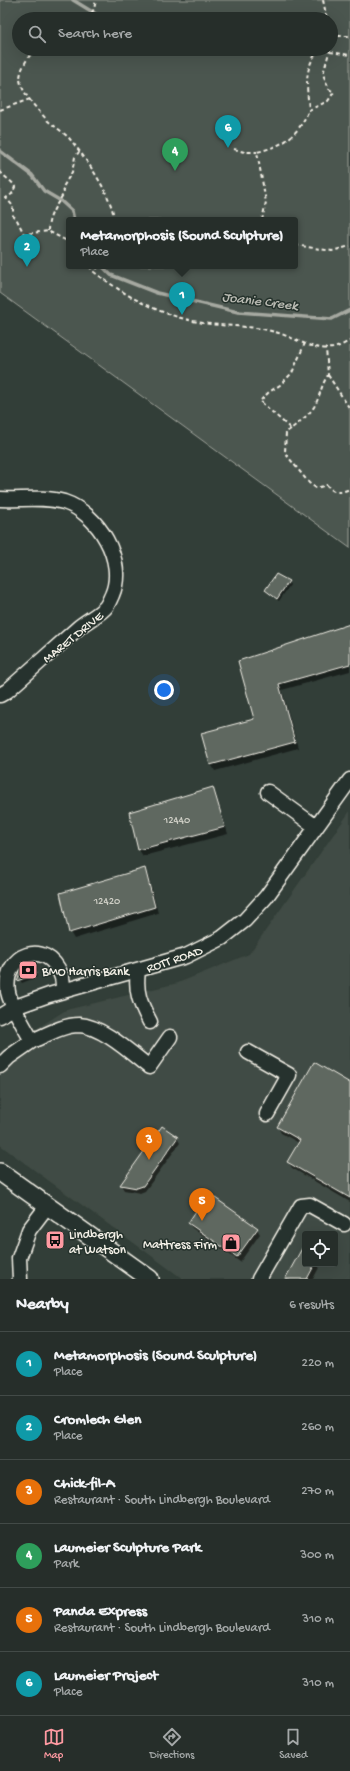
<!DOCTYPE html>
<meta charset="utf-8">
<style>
body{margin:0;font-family:"Gochi Hand",sans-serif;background:#323a36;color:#f1f3f6}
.controls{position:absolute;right:12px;bottom:12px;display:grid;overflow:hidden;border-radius:4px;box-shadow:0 4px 16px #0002}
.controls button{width:36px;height:36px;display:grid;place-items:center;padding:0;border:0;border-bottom:1px solid #424a47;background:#262e2a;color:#f1f3f6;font:20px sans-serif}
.you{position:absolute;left:164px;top:690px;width:14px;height:14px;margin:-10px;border:3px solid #fff;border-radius:50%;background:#1a73e8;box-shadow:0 0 0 6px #1a73e833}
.badge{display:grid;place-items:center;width:26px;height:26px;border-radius:50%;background:#ff9aa2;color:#fff;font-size:13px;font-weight:700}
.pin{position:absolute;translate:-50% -33px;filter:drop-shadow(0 1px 2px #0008)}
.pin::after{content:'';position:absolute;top:21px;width:14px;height:12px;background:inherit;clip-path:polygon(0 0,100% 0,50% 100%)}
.popup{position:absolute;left:66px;top:217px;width:232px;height:52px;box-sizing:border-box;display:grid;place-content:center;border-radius:4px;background:#262e2a;filter:drop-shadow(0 1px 3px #0005);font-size:13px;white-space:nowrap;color:#a4a8a8}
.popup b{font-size:15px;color:#f1f3f6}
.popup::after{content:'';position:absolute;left:50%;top:100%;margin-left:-8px;border:8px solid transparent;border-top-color:#262e2a}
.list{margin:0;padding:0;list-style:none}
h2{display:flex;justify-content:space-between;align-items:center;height:52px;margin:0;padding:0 16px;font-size:17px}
h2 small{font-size:13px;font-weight:400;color:#a4a8a8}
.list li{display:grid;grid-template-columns:26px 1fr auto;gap:12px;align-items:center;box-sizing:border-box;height:64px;padding:0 16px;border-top:1px solid #424a47}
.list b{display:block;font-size:15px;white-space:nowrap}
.list p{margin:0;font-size:13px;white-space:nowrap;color:#a4a8a8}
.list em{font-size:13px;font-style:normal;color:#a4a8a8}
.icon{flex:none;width:22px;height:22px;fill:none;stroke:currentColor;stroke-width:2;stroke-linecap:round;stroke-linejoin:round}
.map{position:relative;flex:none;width:350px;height:1279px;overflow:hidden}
.search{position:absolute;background:#262e2a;box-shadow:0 4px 16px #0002;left:12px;right:12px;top:12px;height:44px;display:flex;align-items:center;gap:10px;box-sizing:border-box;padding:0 14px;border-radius:22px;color:#a4a8a8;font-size:15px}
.sheet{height:436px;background:#262e2a}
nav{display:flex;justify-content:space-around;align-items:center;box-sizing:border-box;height:56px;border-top:1px solid #424a47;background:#262e2a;font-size:11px;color:#a4a8a8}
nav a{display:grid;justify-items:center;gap:2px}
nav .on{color:#ff9aa2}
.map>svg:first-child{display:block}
</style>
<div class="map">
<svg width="350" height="1279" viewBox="0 0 350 1279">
<rect width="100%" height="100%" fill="#323e38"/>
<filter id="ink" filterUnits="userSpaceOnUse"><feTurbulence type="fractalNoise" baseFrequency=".025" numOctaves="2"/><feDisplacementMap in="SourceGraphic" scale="8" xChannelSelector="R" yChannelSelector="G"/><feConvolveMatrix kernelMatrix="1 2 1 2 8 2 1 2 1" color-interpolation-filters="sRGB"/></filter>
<g filter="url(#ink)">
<!-- built -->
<path fill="#404b44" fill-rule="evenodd" d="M 350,811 L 350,1279 L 183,1279 L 0,1145 L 0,1052 L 66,1010 L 178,983 L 249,954 ZM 305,1234 L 335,1234 L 335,1264 L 305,1264 Z"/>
<!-- green -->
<path fill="#4c564f" stroke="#a0a49c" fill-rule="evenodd" d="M 0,0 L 350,0 L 350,548 L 0,293 ZM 19,19 L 331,19 L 331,49 L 19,49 ZM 69,220 L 295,220 L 295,266 L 69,266 Z"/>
<!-- shadow -->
<path fill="#0007" d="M 288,582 L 290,585 L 279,601 L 266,590 Z
M 350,625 L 350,671 L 282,690 L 298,748 L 215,771 L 211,764 L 255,720 L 240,662 Z
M 213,788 L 216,795 L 228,834 L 143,856 L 139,850 L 130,812 Z
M 144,869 L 148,876 L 158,913 L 74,939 L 70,932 Z
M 21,971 L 35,971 L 37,977 L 22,983 L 20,980 Z
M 350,1084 L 350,1202 L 292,1168 L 288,1162 L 299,1143 L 281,1133 L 278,1127 Z
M 177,1138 L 180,1143 L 145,1191 L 140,1193 L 124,1190 L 121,1185 Z
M 189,1223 L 257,1229 L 260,1234 L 240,1262 L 192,1228 Z
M 305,1252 L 305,1264 L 321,1264 L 313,1279 L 286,1279 Z"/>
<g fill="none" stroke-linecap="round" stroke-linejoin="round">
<!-- stream -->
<path stroke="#a6a9a1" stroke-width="3.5" d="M 73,0 L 104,19
M 0,151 L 32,175 L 44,191 L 61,201 L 72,211 L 74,220
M 102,266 L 111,275 L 157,293 L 238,312 L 332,319 L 350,310"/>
</g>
<!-- building -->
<path fill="#5f6861" stroke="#f4f1e8" d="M 276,574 L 289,581 L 277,599 L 265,590 Z
M 350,624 L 350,664 L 279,684 L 295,742 L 210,765 L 201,733 L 254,719 L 238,661 Z
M 213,787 L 225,827 L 138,850 L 129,812 Z
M 145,868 L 155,907 L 69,933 L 60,893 Z
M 28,964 L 34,967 L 36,974 L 17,981 L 21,970 Z
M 314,1062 L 350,1083 L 350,1198 L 287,1162 L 300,1140 L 277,1127 Z
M 162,1126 L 178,1137 L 143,1186 L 137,1188 L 120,1185 Z
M 208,1193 L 258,1228 L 237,1257 L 188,1223 Z
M 305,1243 L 305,1264 L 315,1264 L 307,1279 L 285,1279 Z"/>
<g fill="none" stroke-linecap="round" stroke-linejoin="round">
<defs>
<path id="minor" d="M 0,499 C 21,500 43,496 64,502 C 98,513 127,561 112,595 C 110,599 108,605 105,608 C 97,616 86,621 78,628 C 54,649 31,670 7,691 L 0,695
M 268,792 L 316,827
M 138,971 C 135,992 140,1003 150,1022
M 63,990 C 63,985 63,979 61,975 C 47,938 2,953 8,992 C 11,1007 25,1027 32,1041 C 46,1035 63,1025 79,1025 C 102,1026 131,1053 149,1067 L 170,1037
M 0,1016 L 15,1007 L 49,995 L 186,956 L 222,938 L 245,920 L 266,897 L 350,780
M 248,1052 L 289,1075 L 267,1114
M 0,1066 L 9,1057 L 32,1041
M 20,1279 L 19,1258 L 29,1230 L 48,1205
M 259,1279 L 301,1206 L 310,1205 L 344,1224"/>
<path id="major" d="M 0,1172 L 150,1279"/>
</defs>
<!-- minor casing -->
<use href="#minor" stroke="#f4f1e8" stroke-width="17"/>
<!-- major casing -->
<use href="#major" stroke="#f4f1e8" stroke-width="20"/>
<!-- path -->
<path stroke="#f4f1e8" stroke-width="2" stroke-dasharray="4 3" stroke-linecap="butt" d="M 323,0 L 327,19
M 88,19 L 94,9 L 96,0
M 331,38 L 338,36 L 350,36
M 35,49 C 27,58 17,73 21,84 C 25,97 39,111 48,121 C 55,127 63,132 69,138 C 85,157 113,196 114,220
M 319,49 C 303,70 307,85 309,110 L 328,101 L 334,92 L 329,89 L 323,74 L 330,49
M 330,52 L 350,55
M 0,110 L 30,99
M 234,149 L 244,152 L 257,152
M 0,171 C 4,178 12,180 15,187 L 12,194 L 6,198 L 13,206 L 13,216 L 16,218 L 24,234 L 48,231 L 69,242
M 262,220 L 266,202 L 257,152 C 284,146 298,135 309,110
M 48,231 C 48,216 56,206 64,193 L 63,187 L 72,172 L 75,157 L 79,152
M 295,245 L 332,251 L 350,246
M 89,266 L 94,272
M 99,266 L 94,272 C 129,298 159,315 203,323 C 227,327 251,325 275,332 C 294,337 312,351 333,348 C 339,347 345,343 350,341
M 305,343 L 292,373 L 280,385 L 269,392 L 260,401 L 291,429 C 299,422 308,416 314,407 C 320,397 321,385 328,375 L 326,348
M 328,375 L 350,409
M 291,429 L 286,432 L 285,453 L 309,483 L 316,488 L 327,485 C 334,494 340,493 350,489"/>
<!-- minor -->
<use href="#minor" stroke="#26332d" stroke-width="14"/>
<!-- major -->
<use href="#major" stroke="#26332d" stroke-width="17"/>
</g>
</g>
<!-- icons -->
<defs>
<symbol id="bank-square" viewBox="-11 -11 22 22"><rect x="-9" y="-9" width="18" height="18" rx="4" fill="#ff9aa2" stroke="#26332d"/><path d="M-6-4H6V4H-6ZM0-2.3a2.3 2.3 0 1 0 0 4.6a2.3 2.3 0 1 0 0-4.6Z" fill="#111"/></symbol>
<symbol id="bus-square" viewBox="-11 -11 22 22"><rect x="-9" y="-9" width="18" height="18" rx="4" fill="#ff9aa2" stroke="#26332d"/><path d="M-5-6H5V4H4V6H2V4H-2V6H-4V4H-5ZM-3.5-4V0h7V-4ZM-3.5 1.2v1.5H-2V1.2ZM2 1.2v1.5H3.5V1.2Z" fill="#111"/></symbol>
<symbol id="shop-square" viewBox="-11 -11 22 22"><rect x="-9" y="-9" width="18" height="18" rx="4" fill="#ff9aa2" stroke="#26332d"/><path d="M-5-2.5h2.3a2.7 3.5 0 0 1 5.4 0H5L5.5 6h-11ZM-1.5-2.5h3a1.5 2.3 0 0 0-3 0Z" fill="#111"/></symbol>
</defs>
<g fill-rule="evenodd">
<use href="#bank-square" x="17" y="959" width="22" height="22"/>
<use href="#bus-square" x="44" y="1229" width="22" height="22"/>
<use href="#shop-square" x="220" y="1232" width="22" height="22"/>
</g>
<g text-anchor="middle" stroke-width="3" stroke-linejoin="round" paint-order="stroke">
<!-- number labels -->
<g font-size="11" fill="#cfcfc6">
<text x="177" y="823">12440</text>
<text x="107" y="904">12420</text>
</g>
<!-- street labels -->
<g font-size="13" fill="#f4f1e8" stroke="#26332d">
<text transform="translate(72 636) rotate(-39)" y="5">MARET DRIVE</text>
<text transform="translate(174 958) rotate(-19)" y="5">ROTT ROAD</text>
</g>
<!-- poi labels -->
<g font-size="13" fill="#f4f1e8" stroke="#26332d" text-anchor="start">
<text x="42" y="975">BMO Harris Bank</text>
<text x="69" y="1238">Lindbergh<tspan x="69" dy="15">at Watson</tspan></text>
<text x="217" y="1248" text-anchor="end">Mattress Firm</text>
</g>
<!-- water labels -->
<g font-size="14" font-style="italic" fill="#babbb3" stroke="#26332d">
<text transform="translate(260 300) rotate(7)" y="5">Joanie Creek</text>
</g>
</g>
</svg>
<div class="controls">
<button><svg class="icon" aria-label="locate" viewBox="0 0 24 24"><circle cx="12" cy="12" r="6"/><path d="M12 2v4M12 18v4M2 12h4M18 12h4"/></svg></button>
</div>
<div class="you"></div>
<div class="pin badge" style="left:182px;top:315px;background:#0f9aa8">1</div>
<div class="popup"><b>Metamorphosis (Sound Sculpture)</b>Place</div>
<div class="pin badge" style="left:27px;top:267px;background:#0f9aa8">2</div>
<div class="pin badge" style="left:149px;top:1160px;background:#e8710a">3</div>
<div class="pin badge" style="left:175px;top:171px;background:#2e9e5b">4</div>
<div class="pin badge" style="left:202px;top:1221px;background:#e8710a">5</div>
<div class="pin badge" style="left:228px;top:148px;background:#0f9aa8">6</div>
<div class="search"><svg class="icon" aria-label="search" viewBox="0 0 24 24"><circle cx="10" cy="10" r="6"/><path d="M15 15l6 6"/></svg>Search here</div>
</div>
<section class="sheet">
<h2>Nearby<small>6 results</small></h2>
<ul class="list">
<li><span class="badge" style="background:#0f9aa8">1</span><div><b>Metamorphosis (Sound Sculpture)</b><p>Place</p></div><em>220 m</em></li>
<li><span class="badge" style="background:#0f9aa8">2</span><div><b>Cromlech Glen</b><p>Place</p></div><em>260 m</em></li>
<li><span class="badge" style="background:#e8710a">3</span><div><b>Chick-fil-A</b><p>Restaurant · South Lindbergh Boulevard</p></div><em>270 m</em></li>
<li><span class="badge" style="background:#2e9e5b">4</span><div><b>Laumeier Sculpture Park</b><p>Park</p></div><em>300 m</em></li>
<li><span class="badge" style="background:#e8710a">5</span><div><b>Panda Express</b><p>Restaurant · South Lindbergh Boulevard</p></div><em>310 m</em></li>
<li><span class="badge" style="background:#0f9aa8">6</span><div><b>Laumeier Project</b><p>Place</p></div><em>310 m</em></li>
</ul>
</section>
<nav>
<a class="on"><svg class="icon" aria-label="map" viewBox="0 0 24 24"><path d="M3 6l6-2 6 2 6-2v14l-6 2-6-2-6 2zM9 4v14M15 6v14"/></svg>Map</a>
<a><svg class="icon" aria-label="directions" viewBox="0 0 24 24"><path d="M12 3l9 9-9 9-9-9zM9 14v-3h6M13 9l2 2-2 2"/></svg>Directions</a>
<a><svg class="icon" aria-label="saved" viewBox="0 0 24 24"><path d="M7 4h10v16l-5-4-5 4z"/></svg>Saved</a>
</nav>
